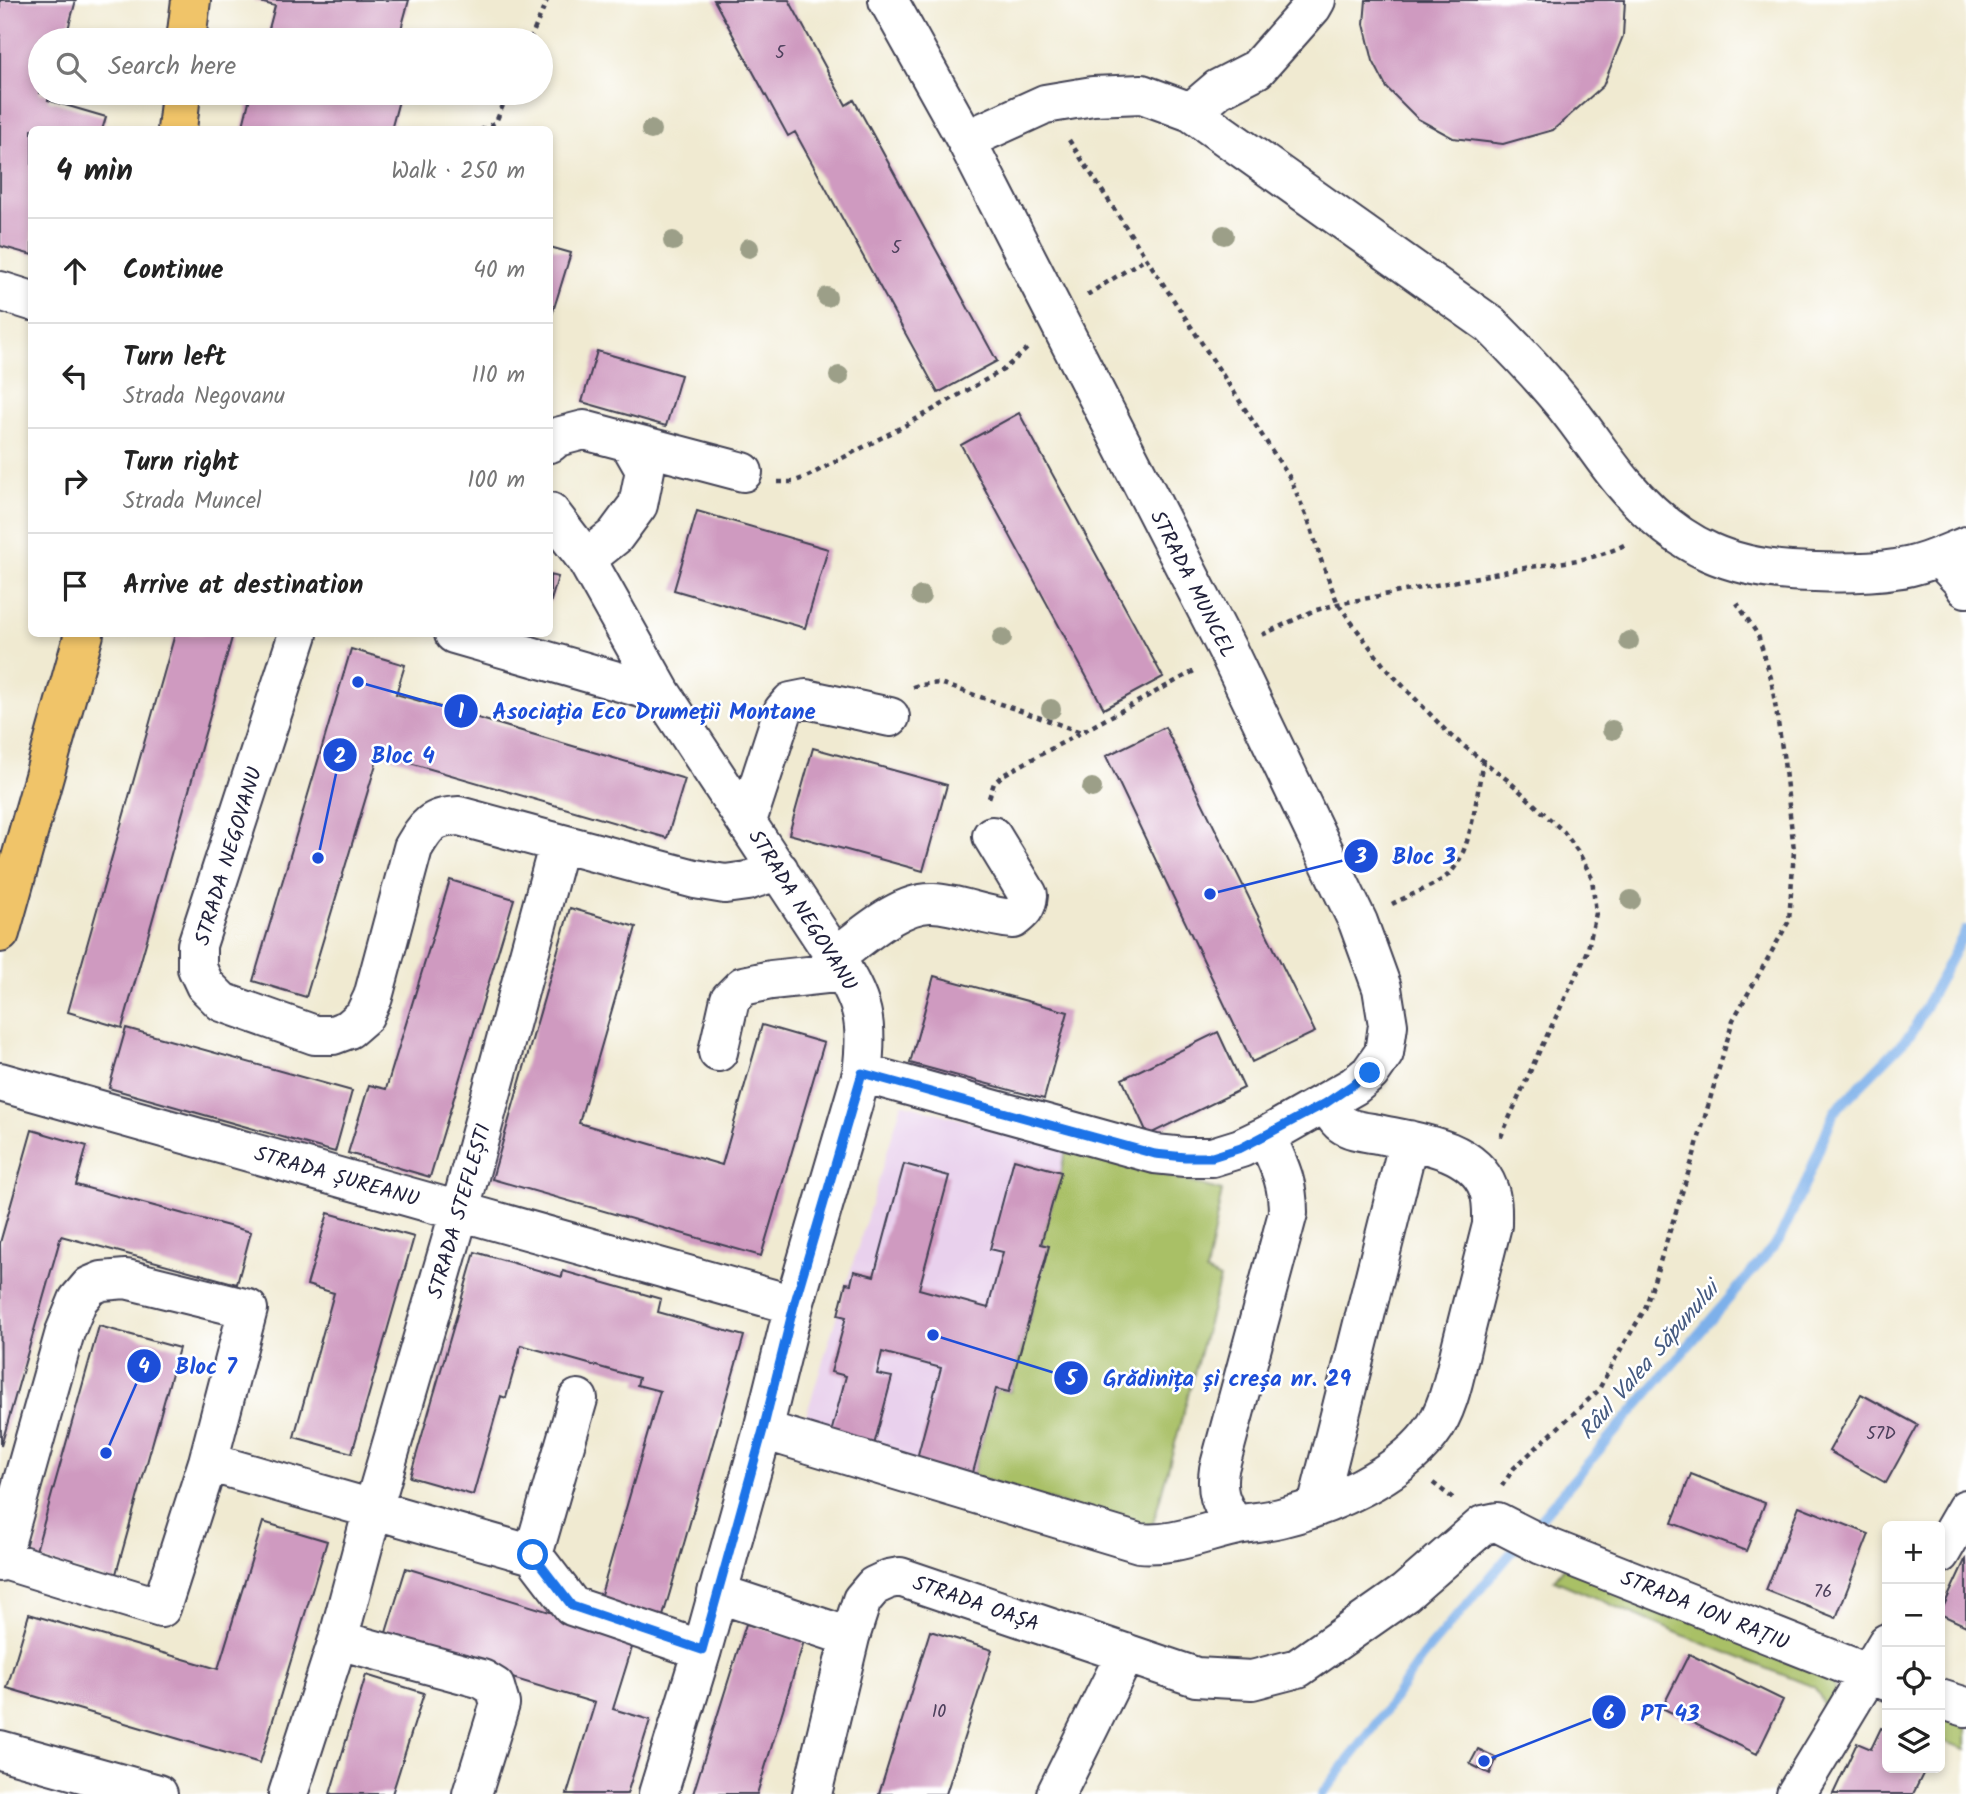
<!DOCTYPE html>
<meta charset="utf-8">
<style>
body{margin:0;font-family:Kalam,sans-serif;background:#f2f2f2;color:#222}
.controls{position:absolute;right:21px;bottom:21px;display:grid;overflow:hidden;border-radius:10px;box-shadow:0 4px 10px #0003}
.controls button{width:63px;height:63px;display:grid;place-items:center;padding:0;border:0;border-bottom:2px solid #e0e0e0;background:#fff;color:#222;font:35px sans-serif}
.stop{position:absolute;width:21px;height:21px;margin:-16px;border:5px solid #1a73e8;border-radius:50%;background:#fff}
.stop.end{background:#1a73e8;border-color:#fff;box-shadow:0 2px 7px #0008}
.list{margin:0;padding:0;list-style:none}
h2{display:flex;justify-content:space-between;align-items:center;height:91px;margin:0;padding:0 28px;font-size:30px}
h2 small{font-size:23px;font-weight:400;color:#767676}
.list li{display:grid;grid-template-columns:46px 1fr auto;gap:21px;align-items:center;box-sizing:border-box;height:105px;padding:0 28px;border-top:2px solid #e0e0e0}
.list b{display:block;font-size:26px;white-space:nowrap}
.list p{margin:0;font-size:23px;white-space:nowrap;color:#767676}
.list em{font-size:23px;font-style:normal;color:#767676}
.icon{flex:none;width:38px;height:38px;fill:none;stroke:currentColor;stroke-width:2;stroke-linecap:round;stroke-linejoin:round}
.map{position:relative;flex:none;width:1966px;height:1794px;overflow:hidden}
.search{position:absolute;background:#fff;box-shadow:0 4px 10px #0003;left:28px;top:28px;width:525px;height:77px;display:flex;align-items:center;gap:18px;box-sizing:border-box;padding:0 24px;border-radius:38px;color:#767676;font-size:26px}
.panel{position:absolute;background:#fff;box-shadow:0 4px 10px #0003;left:28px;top:126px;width:525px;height:511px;border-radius:10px}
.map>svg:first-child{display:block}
</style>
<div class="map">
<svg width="1966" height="1794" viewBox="0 0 1966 1794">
<rect width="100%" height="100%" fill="#fff"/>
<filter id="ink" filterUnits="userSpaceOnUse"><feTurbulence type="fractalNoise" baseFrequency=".0143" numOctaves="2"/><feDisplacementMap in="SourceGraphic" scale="14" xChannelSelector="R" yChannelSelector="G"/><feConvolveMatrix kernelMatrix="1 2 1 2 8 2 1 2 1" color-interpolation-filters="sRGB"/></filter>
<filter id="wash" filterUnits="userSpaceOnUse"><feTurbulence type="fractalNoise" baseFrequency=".00686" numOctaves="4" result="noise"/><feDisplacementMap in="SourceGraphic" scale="28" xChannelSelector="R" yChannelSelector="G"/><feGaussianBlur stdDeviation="1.57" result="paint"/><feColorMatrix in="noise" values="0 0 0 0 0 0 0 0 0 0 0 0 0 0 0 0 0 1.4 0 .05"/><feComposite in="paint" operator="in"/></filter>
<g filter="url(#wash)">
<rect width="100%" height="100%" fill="#f0ead1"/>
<!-- built -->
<path fill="#e9d1ed" d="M 902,1103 L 1222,1191 L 1206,1272 L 1220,1279 L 1151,1531 L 802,1429 Z"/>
<!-- green -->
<path fill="#a9c066" stroke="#667150" stroke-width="2" d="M 1067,1148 L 1222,1191 L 1206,1272 L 1220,1279 L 1151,1531 L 972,1476 L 996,1389 L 1010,1392 L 1048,1247 L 1041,1244 Z
M 1565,1567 L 1829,1673 C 1841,1694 1836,1700 1822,1718 C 1825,1705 1822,1698 1814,1687 L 1687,1637 L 1554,1580 Z
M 1940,1716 L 1966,1724 L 1966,1749 L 1940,1740 Z"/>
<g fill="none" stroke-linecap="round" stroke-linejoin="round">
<!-- stream -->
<path stroke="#7db0ea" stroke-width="10" d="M 1322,1794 L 1369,1734 L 1422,1657 L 1779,1240 L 1804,1187 L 1834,1112 L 1911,1034 L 1966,930"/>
</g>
<g id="blocks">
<!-- building -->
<path fill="#cf9ac0" d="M 0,0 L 76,0 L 65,40 L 40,40 L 40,93 L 50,93 L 48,100 L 106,117 L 102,130 L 32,130 L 32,255 L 0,246 Z
M 252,0 L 409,0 L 398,40 L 266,40 L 275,6 Z
M 714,0 L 789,0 L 846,105 L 854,100 L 997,361 L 938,393 L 795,132 L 788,136 Z
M 1366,0 L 1625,0 L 1623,36 L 1603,86 L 1553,130 L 1503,144 L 1453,138 L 1418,119 L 1387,88 L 1373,61 L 1364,24 Z
M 251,93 L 401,93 L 391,130 L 242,130 Z
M 550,247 L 571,253 L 550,321 Z
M 597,351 L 681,375 L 666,426 L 582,402 Z
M 1019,413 L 1163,677 L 1104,709 L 961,445 Z
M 697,511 L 828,549 L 805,628 L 674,590 Z
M 550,575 L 558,577 L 550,604 Z
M 175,634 L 233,634 L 122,1028 L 68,1012 Z
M 351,649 L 405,665 L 396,694 L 685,779 L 667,838 L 379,754 L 306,997 L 253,981 Z
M 1165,727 L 1315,1032 L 1252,1062 L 1106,756 Z
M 813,748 L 947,785 L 923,871 L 789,834 Z
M 450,880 L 514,899 L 430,1177 L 348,1153 L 369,1085 L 386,1089 Z
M 570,908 L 636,927 L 579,1123 L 722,1165 L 762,1025 L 824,1043 L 761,1256 L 492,1179 Z
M 934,976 L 1068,1012 L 1044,1099 L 910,1063 Z
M 126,1028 L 352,1091 L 335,1152 L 109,1088 Z
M 1218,1032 L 1244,1088 L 1148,1135 L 1122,1079 Z
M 32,1130 L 87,1146 L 76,1185 L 251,1232 L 237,1284 L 61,1236 L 1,1446 L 0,1243 Z
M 1014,1159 L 1061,1172 L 1041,1244 L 1049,1246 L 1009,1392 L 996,1389 L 972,1476 L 916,1462 L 941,1368 L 882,1352 L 877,1374 L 892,1377 L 874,1445 L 831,1433 L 846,1376 L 831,1372 L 846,1317 L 838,1315 L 846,1283 L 851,1284 L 854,1271 L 874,1276 L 904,1164 L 949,1176 L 919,1289 L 988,1308 L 1003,1252 L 990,1249 Z
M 328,1213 L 414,1237 L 352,1453 L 294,1437 L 334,1293 L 307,1285 Z
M 475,1252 L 562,1277 L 563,1271 L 661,1299 L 658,1312 L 744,1336 L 661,1623 L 598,1605 L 660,1391 L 637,1385 L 639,1378 L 521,1345 L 506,1398 L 501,1396 L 473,1495 L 410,1477 Z
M 99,1326 L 179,1348 L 114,1581 L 34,1558 Z
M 1861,1394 L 1918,1425 L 1886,1483 L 1829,1451 Z
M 1691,1474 L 1765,1503 L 1746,1551 L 1672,1523 Z
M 1799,1506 L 1869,1534 L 1836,1618 L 1766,1590 Z
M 263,1522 L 327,1541 L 260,1763 L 7,1688 L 29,1614 L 218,1669 Z
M 1966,1558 L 1966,1626 L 1940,1614 Z
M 406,1568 L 635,1638 L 613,1709 L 650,1720 L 627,1794 L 567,1794 L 595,1703 L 384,1639 Z
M 746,1624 L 804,1641 L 757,1794 L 693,1794 Z
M 930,1631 L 992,1650 L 946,1794 L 879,1794 Z
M 1689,1654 L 1783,1700 L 1757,1754 L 1662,1708 Z
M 366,1675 L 424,1693 L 392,1794 L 330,1794 Z
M 1881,1728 L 1887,1731 L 1887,1768 L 1926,1768 L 1913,1794 L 1833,1794 L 1857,1743 L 1871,1749 Z
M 1478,1749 L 1497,1758 L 1490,1774 L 1470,1764 Z"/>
</g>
</g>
<g filter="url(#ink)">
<use href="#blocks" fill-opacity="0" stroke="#414052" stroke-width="2"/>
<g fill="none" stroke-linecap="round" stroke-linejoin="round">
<defs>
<path id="minor" d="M 1191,112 L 1218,89 L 1257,69 L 1312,7 L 1316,0
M 966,140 L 1045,104 L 1093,96 L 1142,94 L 1191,112 L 1491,325 C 1520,354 1548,383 1573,416 C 1590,438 1606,463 1624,484 C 1679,549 1732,571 1815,572 C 1842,573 1869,573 1895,569 C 1920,566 1944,555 1966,546
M 0,291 L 32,301
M 550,443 L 557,437 L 584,430 L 743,472
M 550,512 L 586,559 L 662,694 L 835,957 C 863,1002 869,1020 862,1073 L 794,1305 L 763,1430 L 702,1650 L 658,1794
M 1939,557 L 1961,580 L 1966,588
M 586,559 L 615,536 L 638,505 L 645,470 L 629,442
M 298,634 L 197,945 L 197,968 L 205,985 L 222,1002 L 315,1035 L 333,1035 L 349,1029 L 364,1016 L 373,997 L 413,848 C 426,826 431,817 459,816 L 559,843
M 454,634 L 662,694
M 747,821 L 783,711 L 791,702 L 806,699 L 890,717
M 835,957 C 861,938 900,901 933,903 C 959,904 985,917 1013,919 C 1022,912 1027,908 1028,895 L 992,836
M 718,1052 L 730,999 L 743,986 L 771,980 L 844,972
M 862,1073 L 1155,1154 L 1185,1157 L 1212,1157 L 1241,1148 L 1266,1136 L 1354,1086 L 1370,1073 L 1384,1053 L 1388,1025 L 1382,988 L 1358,922 L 1229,653 L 966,140 L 888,0
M 0,1082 L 794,1305
M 763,1430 L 1139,1543 C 1175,1547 1208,1530 1243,1524 C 1255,1522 1268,1521 1280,1518 C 1330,1506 1398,1476 1430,1434 C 1449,1410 1455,1373 1462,1344 C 1472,1304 1482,1265 1492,1225 C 1492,1213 1493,1200 1488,1188 C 1473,1148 1416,1142 1378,1134 C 1367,1132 1351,1131 1342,1124 C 1335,1119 1331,1110 1326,1103
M 208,1462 L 533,1555 L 578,1399
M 1317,1507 L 1409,1140
M 1234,1526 C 1222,1504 1215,1495 1219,1469 L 1288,1213 C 1288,1181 1279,1165 1266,1136
M 1940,1554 L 1966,1509
M 533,1555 L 572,1606 L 702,1650
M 0,1562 L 65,1332 L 78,1300 L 90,1286 L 102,1281 L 126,1279 L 248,1309 L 208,1462 L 161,1608 L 1,1559
M 717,1593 L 850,1637
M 338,1640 L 482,1679 L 495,1687 L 500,1704 L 472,1794
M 1940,1699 L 1966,1707
M 0,1750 L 158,1794
M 288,1794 L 338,1640 L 373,1509 L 460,1210 L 559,843 L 695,879 L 725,884 L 747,881 L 779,870
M 812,1794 L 850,1637 L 862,1600 L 874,1586 L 889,1579 L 900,1577 L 1196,1677 L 1252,1680 L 1298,1668 L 1405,1593 L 1483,1525 L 1497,1522 L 1542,1545 L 1887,1681
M 1056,1794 L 1126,1653
M 1796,1794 L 1887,1643"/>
<path id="major" d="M 186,40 L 191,0
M 177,130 L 181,93
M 0,933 L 84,634"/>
</defs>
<!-- minor casing -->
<use href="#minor" stroke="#414052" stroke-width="42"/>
<!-- major casing -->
<use href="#major" stroke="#414052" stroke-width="42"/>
<!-- path -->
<path stroke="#414052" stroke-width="4.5" stroke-dasharray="5 5" stroke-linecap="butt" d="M 530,40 L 547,0
M 481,130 L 496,122 L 508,93
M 1069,140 L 1290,478 L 1309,522 L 1321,560 L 1338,604 L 1384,666 L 1451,736 L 1510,782 L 1564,832 L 1579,853 L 1592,878 L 1596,913 L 1587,953 L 1538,1054 L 1499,1141
M 1087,295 L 1146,258
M 778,482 L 793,482 L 808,476 L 904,426 L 1003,370 L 1029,347
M 1262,635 L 1313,611 L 1338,604 C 1398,592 1458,581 1519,569 C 1556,562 1594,562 1628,543
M 913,687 L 919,685 L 940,683 L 1081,732
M 989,798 L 994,783 L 1003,775 L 1196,670
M 1392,904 C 1409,895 1436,886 1449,874 C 1472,853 1477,791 1483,761
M 1433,1483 L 1454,1499
M 1502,1486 L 1514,1468 L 1598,1391 L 1615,1359 L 1645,1309 L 1693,1158 L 1733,1020 L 1789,921 L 1794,850 L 1784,761 L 1771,678 L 1758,635 L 1737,603"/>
<!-- minor -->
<use href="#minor" stroke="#fff" stroke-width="38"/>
<!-- major -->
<use href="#major" stroke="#f0c469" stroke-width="38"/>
</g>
<!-- trees -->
<g fill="#9c9f88">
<circle cx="651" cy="130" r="10"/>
<circle cx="1224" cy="235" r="10"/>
<circle cx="673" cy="241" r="10"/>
<circle cx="749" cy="248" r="10"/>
<circle cx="827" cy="297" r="10"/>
<circle cx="839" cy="376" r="10"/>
<circle cx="921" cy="596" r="10"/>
<circle cx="1002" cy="638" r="10"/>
<circle cx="1629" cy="641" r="10"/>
<circle cx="1051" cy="709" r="10"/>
<circle cx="1612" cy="730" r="10"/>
<circle cx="1092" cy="788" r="10"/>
<circle cx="1631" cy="900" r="10"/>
</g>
</g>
<g fill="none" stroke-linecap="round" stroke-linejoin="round" filter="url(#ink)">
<!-- route -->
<path stroke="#1a73e8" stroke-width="9" d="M 533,1555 L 572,1606 L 702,1650 L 763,1430 L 794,1305 L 862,1073 L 1155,1154 L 1185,1157 L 1212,1157 L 1241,1148 L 1326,1103 L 1370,1073"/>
</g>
<g text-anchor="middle" stroke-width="5" stroke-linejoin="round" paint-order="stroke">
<!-- number labels -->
<g font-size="18" fill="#4d405c">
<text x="780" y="58">5</text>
<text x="896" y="253">5</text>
<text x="1881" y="1439">57D</text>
<text x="1823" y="1597">76</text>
<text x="939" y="1717">10</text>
</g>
<!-- street labels -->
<g font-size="21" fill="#22223b" stroke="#fff">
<text transform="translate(1193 584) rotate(63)" y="7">STRADA MUNCEL</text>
<text transform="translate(228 856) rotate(-73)" y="7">STRADA NEGOVANU</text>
<text transform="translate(803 910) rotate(58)" y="7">STRADA NEGOVANU</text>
<text transform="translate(337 1176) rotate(16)" y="7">STRADA ȘUREANU</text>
<text transform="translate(459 1211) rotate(-74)" y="7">STRADA STEFLEȘTI</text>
<text transform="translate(976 1603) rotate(19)" y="7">STRADA OAȘA</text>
<text transform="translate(1705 1610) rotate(22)" y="7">STRADA ION RAȚIU</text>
</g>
<!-- water labels -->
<g font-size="23" font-style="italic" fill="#465b81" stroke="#fff">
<text transform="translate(1648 1360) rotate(-49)" y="8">Râul Valea Săpunului</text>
</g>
</g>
<!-- callouts -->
<path fill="none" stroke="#1d4ed8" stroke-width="2.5" d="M358 682L461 711M318 858L340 755M1210 894L1361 856M106 1453L144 1366M933 1335L1071 1378M1484 1761L1609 1712"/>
<g fill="#1d4ed8" stroke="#fff" stroke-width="2.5">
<circle cx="358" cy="682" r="7"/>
<circle cx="318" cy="858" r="7"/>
<circle cx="1210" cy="894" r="7"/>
<circle cx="106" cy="1453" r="7"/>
<circle cx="933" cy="1335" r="7"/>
<circle cx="1484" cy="1761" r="7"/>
<circle cx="461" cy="711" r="18"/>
<circle cx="340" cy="755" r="18"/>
<circle cx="1361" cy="856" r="18"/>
<circle cx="144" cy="1366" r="18"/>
<circle cx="1071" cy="1378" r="18"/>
<circle cx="1609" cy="1712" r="18"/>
</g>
<g font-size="21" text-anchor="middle" font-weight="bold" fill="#fff">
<text x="461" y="718">1</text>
<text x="340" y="763">2</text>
<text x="1361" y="863">3</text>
<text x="144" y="1373">4</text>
<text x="1071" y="1385">5</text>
<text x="1609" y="1720">6</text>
</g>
<g font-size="23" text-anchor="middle" font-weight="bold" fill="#1d4ed8" stroke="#fff" stroke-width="5" stroke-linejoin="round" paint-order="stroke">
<text x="654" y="719">Asociația Eco Drumeții Montane</text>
<text x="403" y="763">Bloc 4</text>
<text x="1424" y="864">Bloc 3</text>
<text x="206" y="1374">Bloc 7</text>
<text x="1227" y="1386">Grădinița și creșa nr. 29</text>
<text x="1670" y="1721">PT 43</text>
</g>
</svg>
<div class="controls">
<button>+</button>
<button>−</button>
<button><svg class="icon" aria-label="locate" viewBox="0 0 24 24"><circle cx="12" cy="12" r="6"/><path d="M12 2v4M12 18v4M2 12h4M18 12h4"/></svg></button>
<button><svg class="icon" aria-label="layers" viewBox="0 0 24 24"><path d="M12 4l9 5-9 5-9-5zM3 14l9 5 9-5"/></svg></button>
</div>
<div class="stop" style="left:533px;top:1555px"></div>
<div class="stop end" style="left:1370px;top:1073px"></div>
<div class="search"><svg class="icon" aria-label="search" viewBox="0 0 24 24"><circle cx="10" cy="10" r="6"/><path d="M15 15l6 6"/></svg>Search here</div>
<section class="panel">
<h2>4 min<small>Walk · 250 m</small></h2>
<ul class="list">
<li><svg class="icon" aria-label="ahead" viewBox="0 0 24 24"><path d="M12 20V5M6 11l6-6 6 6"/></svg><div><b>Continue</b></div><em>40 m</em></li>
<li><svg class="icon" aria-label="left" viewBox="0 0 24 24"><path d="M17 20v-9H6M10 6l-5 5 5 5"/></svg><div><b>Turn left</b><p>Strada Negovanu</p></div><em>110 m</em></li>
<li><svg class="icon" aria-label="right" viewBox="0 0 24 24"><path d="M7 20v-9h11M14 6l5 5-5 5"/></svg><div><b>Turn right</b><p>Strada Muncel</p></div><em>100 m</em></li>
<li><svg class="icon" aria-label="arrive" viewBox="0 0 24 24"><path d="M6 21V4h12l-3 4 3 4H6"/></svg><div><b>Arrive at destination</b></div></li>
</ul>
</section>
</div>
